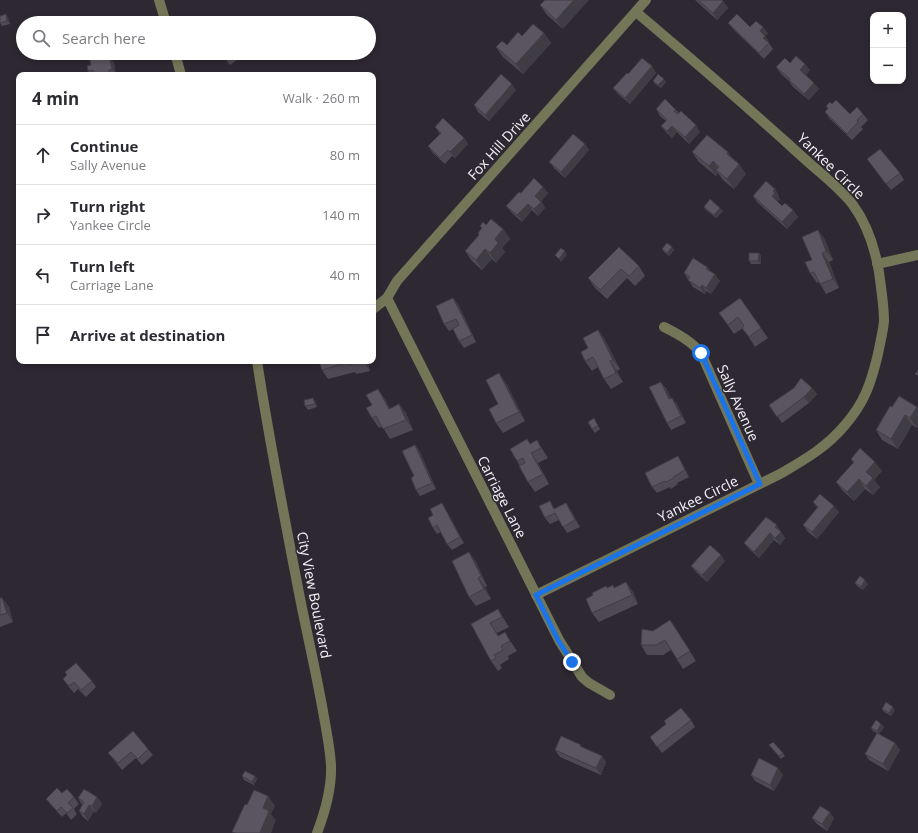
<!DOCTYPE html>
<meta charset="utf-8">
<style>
body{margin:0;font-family:"Open Sans",sans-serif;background:#f2f2f3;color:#2b2b33}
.controls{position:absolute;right:12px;top:12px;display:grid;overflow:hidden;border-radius:8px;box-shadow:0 2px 6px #0003}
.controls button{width:36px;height:36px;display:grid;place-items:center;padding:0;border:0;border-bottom:1px solid #e1e1e2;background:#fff;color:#2b2b33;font:20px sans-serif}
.stop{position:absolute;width:12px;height:12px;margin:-9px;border:3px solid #1a73e8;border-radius:50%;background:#fff}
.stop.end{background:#1a73e8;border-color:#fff;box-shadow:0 1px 4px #0008}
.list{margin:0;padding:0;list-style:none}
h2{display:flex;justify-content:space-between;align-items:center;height:52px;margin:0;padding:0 16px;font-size:17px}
h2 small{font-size:13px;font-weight:400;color:#7c7c81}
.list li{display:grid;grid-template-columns:26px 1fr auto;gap:12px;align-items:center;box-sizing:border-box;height:60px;padding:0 16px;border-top:1px solid #e1e1e2}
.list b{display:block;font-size:15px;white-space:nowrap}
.list p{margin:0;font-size:13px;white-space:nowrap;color:#7c7c81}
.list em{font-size:13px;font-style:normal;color:#7c7c81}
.icon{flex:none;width:22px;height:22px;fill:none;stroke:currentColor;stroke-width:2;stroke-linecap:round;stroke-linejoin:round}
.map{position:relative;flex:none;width:918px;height:833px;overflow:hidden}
.search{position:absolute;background:#fff;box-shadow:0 2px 6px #0003;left:16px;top:16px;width:360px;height:44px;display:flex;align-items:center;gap:10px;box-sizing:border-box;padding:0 14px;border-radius:22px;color:#7c7c81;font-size:15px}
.panel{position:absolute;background:#fff;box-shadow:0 2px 6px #0003;left:16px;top:72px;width:360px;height:292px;border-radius:8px}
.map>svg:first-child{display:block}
</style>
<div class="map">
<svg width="918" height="833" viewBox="0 0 918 833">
<rect width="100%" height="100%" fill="#2e2833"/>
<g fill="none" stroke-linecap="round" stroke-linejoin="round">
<!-- minor -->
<path stroke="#737757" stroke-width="10" d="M 159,0 L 166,23
M 175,53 L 181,75
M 877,264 L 918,255
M 387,298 L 559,640 L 582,677 L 589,683 L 610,695
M 373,309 L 387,298 L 397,281 L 646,0
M 664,327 C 678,334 691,341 701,353 L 759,484
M 257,361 C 269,439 284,516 299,593 C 307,634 317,676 324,717 C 327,733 330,749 331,765 C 332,788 325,812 317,833
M 536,595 L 780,474 C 804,460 827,447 845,425 C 865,402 871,383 878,354 C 880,343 883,332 884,321 C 884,305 881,288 879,272 C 875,249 867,224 853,205 C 844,193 833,184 822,174 C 810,164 798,153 786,142 C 737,98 687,55 636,12"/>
</g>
<!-- wall -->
<path fill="#4e4953" d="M 545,0 L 563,29 L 547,15 L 540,5 Z
M 695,0 L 722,0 L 728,8 L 717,20 Z
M 6,14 L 8,18 L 10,24 L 2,26 L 0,23 Z
M 728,23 L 750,27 L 768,33 L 765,36 L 769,42 L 769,43 L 773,49 L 764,59 L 733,29 Z
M 544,33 L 551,43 L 523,74 L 503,57 L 496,47 L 507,45 L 522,36 Z
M 88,53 L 107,53 L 108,56 L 109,56 L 114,63 L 116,75 L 91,75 L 88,71 L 91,65 Z
M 221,53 L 243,53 L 244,55 L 230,65 Z
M 790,63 L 810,70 L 806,75 L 819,89 L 809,100 L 793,87 L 789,81 L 781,74 L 776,67 Z
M 656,73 L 630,104 L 618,94 L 613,88 L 628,74 Z
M 653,81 L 666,82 L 661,88 L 655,84 Z
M 516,90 L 489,121 L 478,112 L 474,105 Z
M 832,104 L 850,114 L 863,114 L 868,120 L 861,127 L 863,129 L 852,140 L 829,118 L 825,112 L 828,109 L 826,106 Z
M 656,109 L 676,110 L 679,113 L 700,132 L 689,144 L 677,132 L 672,138 L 666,132 L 661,126 L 666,121 L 660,116 Z
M 435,127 L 464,138 L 468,144 L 455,158 L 452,156 L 445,164 L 433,153 L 428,146 L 440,134 Z
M 585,144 L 589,150 L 565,178 L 554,168 L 549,162 Z
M 692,152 L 734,159 L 746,174 L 734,189 L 723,180 L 718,173 L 716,176 L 699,162 Z
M 867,159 L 900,173 L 904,180 L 891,190 Z
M 543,187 L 548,193 L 541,201 L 545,208 L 538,216 L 532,210 L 522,222 L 511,212 L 506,206 L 521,193 Z
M 775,189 L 779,196 L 778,197 L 780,199 L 777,201 L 782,206 L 793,210 L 798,217 L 787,229 L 757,202 L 753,196 Z
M 704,207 L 723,211 L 716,218 L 706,210 Z
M 486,225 L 503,229 L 510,239 L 502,248 L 505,252 L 496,263 L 492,259 L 482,270 L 472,261 L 465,251 L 479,235 L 478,233 L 482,229 L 480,226 Z
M 818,230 L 825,240 L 833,260 L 829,262 L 839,288 L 826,294 L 819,282 L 817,283 L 810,273 L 812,260 Z
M 619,247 L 639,266 L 645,276 L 635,286 L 627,278 L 607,299 L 595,288 L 588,278 Z
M 672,247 L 674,250 L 669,256 L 664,252 L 662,249 Z
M 759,253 L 761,256 L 761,264 L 751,264 L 749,261 Z
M 707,267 L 710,271 L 720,281 L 711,294 L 706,291 L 705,294 L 693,287 L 684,273 Z
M 740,298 L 768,338 L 755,347 L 743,328 L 734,334 L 719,313 Z
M 458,304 L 476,342 L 464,348 L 459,341 L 453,329 L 449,331 L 444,324 Z
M 598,330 L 605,340 L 620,369 L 617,371 L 623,382 L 611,389 L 604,379 L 598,367 L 592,371 L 585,361 L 588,348 Z
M 319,361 L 367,361 L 370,371 L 356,374 L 355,372 L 328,379 L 322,370 Z
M 506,383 L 525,421 L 503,433 L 496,423 Z
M 666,388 L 671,398 L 677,404 L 686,423 L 671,430 L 667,423 Z
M 812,388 L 817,394 L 809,403 L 782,423 L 769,405 Z
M 313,398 L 315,401 L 317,407 L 308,410 L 305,406 Z
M 385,399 L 390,409 L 399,404 L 406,413 L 413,430 L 390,439 L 382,426 L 379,428 L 372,418 Z
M 892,407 L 917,407 L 918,408 L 918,427 L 917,428 L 912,425 L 898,449 L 882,440 L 876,430 Z
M 594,418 L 600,429 L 595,433 L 592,429 Z
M 537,440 L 543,450 L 548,458 L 538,463 L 549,484 L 535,492 L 528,482 L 520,466 L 517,461 L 530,444 Z
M 415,445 L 420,452 L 436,489 L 420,496 L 416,490 L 414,476 Z
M 678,456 L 682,463 L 689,477 L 677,483 L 678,484 L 671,489 L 670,487 L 657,493 L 652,487 Z
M 851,459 L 882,471 L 874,480 L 880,487 L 873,495 L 865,489 L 854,501 L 843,491 L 836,482 L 853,463 Z
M 813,502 L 839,512 L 817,539 L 808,532 L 803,525 L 817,508 Z
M 566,503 L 570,509 L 580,527 L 567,533 L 559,520 L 550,524 L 545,518 L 555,508 Z
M 446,510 L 464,543 L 452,550 L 447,544 L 441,532 L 437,534 L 433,528 Z
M 766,517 L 781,532 L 785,538 L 780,545 L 774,540 L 759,558 L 749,549 L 744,543 Z
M 469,552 L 476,562 L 487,586 L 485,587 L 491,599 L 476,606 L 469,597 Z
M 725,561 L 707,582 L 696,572 L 691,566 Z
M 626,582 L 633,592 L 638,604 L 599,622 L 592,613 L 608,588 L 615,588 Z
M 855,583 L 868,584 L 863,590 L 857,586 Z
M 0,598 L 2,598 L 9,607 L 13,622 L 0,627 Z
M 498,609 L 504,619 L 509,627 L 497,633 L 499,636 L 511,642 L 517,651 L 508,656 L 509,659 L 500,665 L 502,668 L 498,671 L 491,661 L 471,624 Z
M 670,620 L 696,661 L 683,669 L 671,650 L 663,655 L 647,655 L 641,645 L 653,631 Z
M 65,672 L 92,681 L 96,687 L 86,697 L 78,689 L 74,693 L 68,686 L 63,679 L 67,675 Z
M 882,709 L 895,710 L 891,716 L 884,712 Z
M 691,720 L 695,727 L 662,753 L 650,737 Z
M 881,724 L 884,727 L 879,734 L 895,743 L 900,750 L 888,771 L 869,760 L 865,754 L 877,733 L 873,731 L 871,728 Z
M 769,745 L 783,753 L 785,756 L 781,759 Z
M 148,749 L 153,755 L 142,765 L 136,758 L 122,770 L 113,759 L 108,753 Z
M 555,750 L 602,756 L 606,762 L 601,775 L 560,757 Z
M 751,775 L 783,775 L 774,791 L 755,781 Z
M 242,776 L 255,776 L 257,779 L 254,785 L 244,780 Z
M 62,793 L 74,797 L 79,804 L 74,809 L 77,814 L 71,820 L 66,813 L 62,817 L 51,805 L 46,799 Z
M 97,797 L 102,804 L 96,813 L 94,811 L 88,821 L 83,817 L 79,811 L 82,805 L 78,798 Z
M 812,818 L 834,818 L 827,831 L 817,824 Z"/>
<!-- shaded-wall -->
<path fill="#403c44" d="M 574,0 L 589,0 L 563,29 L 556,20 Z
M 723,1 L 728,8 L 717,20 L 713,13 Z
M 6,14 L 8,18 L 10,24 L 7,21 Z
M 763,27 L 768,33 L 765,36 L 769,42 L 768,44 L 763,38 L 760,31 Z
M 544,33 L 551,43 L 523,74 L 516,64 Z
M 104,53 L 107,53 L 110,63 L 105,57 Z
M 109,56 L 114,63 L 116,75 L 112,69 Z
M 805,64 L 810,70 L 805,77 L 800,70 Z
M 652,66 L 656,73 L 630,104 L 625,98 Z
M 664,79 L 666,82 L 661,88 L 658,85 Z
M 814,83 L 819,89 L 809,100 L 804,94 Z
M 512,84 L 516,90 L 489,121 L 485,115 Z
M 696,125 L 700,132 L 689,144 L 685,137 Z
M 672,126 L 677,132 L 672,138 L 667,131 Z
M 464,138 L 468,144 L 455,158 L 450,152 Z
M 585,144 L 589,150 L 565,178 L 561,172 Z
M 728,152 L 735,162 L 727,154 Z
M 713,161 L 720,171 L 716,170 L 718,173 L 716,176 L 709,166 Z
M 739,164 L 746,174 L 734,189 L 727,179 Z
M 543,187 L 548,193 L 540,203 L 535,196 Z
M 775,189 L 779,196 L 778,197 L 780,199 L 776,203 L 772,196 L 773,191 Z
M 541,202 L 545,208 L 538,216 L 534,209 Z
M 528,204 L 532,210 L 522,222 L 517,215 Z
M 720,208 L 723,211 L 716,218 L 714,215 Z
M 793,210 L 798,217 L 787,229 L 782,222 Z
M 503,229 L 510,239 L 502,248 L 505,252 L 496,263 L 490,253 L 495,239 Z
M 818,230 L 825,240 L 833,260 L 826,251 Z
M 672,247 L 674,250 L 669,256 L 667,253 Z
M 485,249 L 492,259 L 482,270 L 476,260 Z
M 565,251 L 567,255 L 561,262 L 559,259 Z
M 759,253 L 761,256 L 761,264 L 758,261 Z
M 822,253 L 829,262 L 839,288 L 833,279 Z
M 715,274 L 720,281 L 711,294 L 706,288 Z
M 702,285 L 706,291 L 705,294 L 700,288 Z
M 453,298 L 458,304 L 476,342 L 472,335 Z
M 598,330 L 605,340 L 620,369 L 613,360 Z
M 363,361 L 367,361 L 370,371 Z
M 610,361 L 617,371 L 623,382 L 616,373 Z
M 499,373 L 506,383 L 525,421 L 519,412 Z
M 661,382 L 666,388 L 674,406 L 669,399 Z
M 812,388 L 817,394 L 809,403 L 804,397 Z
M 378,389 L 385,399 L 395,419 L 389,409 Z
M 313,398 L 315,401 L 317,407 L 315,404 Z
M 672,398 L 677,404 L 686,423 L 681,416 Z
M 399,404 L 406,413 L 413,430 L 406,420 Z
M 917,407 L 918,408 L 918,427 L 917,428 L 910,418 Z
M 905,415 L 912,425 L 898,449 L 891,439 Z
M 537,440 L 543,450 L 548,458 L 541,448 Z
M 415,445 L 420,452 L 436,489 L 432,483 Z
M 531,453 L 538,463 L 549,484 L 543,474 Z
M 875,462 L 882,471 L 874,480 L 880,487 L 873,495 L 866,486 L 866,472 Z
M 859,479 L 865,489 L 854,501 L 847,492 Z
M 442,503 L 446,510 L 464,543 L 460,537 Z
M 566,503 L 570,509 L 580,527 L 575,520 Z
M 834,506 L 839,512 L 817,539 L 812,532 Z
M 777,525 L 785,538 L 780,545 L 775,538 L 775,527 Z
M 770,533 L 774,540 L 759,558 L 754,552 Z
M 469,552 L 476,562 L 487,586 L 481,576 Z
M 721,555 L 725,561 L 707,582 L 702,575 Z
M 478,578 L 485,587 L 491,599 L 484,589 Z
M 865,580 L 868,584 L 863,590 L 861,587 Z
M 626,582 L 633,592 L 638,604 L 632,595 Z
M 2,598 L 9,607 L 13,622 L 7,613 Z
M 498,609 L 504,619 L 509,627 L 502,617 Z
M 490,623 L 497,633 L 504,646 L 498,636 Z
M 893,707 L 895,710 L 891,716 L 889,713 Z
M 881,724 L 884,727 L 879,734 L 877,731 Z
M 895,743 L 900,750 L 888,771 L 883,764 Z
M 602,756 L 606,762 L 601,775 L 596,768 Z
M 778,768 L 783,775 L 774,791 L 770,785 Z
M 255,776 L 257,779 L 254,785 L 252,782 Z
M 268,796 L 275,806 L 271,814 L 276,820 L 271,833 L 260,833 L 263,808 Z
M 97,797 L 102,804 L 96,813 L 92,806 Z
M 89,805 L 94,811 L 88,821 L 84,814 Z
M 830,812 L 834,818 L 827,831 L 822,824 Z"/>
<!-- building -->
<path fill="#5b5561" stroke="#403c44" d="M 545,0 L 574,0 L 556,20 L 540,5 Z
M 698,0 L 722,0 L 723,1 L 713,13 Z
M 6,14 L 7,21 L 0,23 L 0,16 Z
M 737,14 L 750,27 L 756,21 L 763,27 L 760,31 L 765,36 L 763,38 L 769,43 L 759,53 L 728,23 Z
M 218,18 L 222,23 L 211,23 Z
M 533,24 L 544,33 L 516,64 L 496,47 L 502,41 L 507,45 L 518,32 L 522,36 Z
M 88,53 L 104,53 L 105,57 L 109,56 L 112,69 L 109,70 L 110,74 L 107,75 L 94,75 L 93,70 L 88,71 L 87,66 L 91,65 Z
M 221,53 L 234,53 L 225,59 Z
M 796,56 L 805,64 L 800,70 L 814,83 L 804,94 L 789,80 L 790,79 L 776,67 L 785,58 L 790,63 Z
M 642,58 L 652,66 L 625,98 L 613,88 L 627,73 L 628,74 Z
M 501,74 L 512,84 L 485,115 L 474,105 Z
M 658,74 L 664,79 L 658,85 L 653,81 Z
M 665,99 L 676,110 L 674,111 L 678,114 L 681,111 L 696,125 L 685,137 L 672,126 L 667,131 L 661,126 L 667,120 L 656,109 Z
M 836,100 L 850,114 L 857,107 L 863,114 L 857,120 L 858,122 L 847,134 L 825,112 L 828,108 L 826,106 L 830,102 L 832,104 Z
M 443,118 L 464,138 L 450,152 L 448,150 L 440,158 L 428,146 L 441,133 L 435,127 Z
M 573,134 L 585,144 L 561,172 L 549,162 Z
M 707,135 L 728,152 L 727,154 L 739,164 L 727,179 L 716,170 L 719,167 L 713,161 L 709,166 L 692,152 Z
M 880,149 L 900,173 L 886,184 L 867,159 Z
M 534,178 L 543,187 L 535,196 L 541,202 L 534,209 L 528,204 L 517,215 L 506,206 L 519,192 L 521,193 Z
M 766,181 L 775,189 L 773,191 L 775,193 L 772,196 L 782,206 L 785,203 L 793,210 L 782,222 L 753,196 Z
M 710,199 L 720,208 L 714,215 L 704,207 Z
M 491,219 L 503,229 L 495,239 L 498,243 L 490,253 L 485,249 L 476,260 L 465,251 L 479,235 L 478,233 L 482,228 L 480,226 L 483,222 L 486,225 Z
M 818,230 L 826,251 L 822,253 L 833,279 L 820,284 L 814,272 L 810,273 L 805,262 L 812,260 L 802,237 Z
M 667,243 L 672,247 L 667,253 L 662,249 Z
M 619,247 L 639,266 L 629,276 L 621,269 L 600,290 L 588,278 Z
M 561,248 L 565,251 L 559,259 L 555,255 Z
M 749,253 L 759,253 L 758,261 L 749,261 Z
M 693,258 L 707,267 L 706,269 L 715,274 L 706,288 L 702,285 L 700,288 L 688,280 L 690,277 L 684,273 Z
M 453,298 L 472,335 L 459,341 L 453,329 L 459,325 L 456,319 L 444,324 L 436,306 Z
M 740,298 L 761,328 L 749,337 L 742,328 L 744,326 L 738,317 L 728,325 L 719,313 Z
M 598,330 L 613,360 L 610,361 L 616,373 L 604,379 L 593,357 L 585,361 L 581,352 L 588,348 L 583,338 Z
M 319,361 L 363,361 L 349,365 L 349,362 L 322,370 Z
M 918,370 L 918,376 L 915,374 Z
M 499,373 L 519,412 L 496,423 L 489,409 L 498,404 L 486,380 Z
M 801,378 L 812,388 L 804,397 L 777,417 L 769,405 L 794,388 Z
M 661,382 L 669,399 L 672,398 L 681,416 L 667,423 L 649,387 Z
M 378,389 L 389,409 L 399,404 L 406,420 L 383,429 L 376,416 L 372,418 L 366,408 L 372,405 L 366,395 Z
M 899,396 L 917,407 L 910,418 L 905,415 L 891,439 L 876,430 L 890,406 L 892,407 Z
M 313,398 L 315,404 L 305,406 L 304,400 Z
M 594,418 L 598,426 L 592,429 L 588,422 Z
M 527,439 L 530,444 L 537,440 L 541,448 L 531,453 L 543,474 L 528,482 L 519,466 L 525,463 L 523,458 L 517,461 L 510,449 Z
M 415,445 L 432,483 L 416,490 L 411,478 L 414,476 L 402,451 Z
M 860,448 L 875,462 L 866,472 L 873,478 L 866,486 L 859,479 L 847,492 L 836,482 L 854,462 L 851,459 Z
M 678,456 L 685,470 L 673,477 L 674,478 L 666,482 L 665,481 L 652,487 L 645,473 Z
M 820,494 L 834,506 L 812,532 L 803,525 L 818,507 L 813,502 Z
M 550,501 L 554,509 L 566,503 L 575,520 L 563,527 L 555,513 L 545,518 L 539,506 Z
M 442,503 L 460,537 L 447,544 L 437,525 L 433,528 L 428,518 L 433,515 L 430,509 Z
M 766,517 L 777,525 L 775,527 L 781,532 L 775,538 L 770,533 L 754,552 L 744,543 Z
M 710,545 L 721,555 L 702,575 L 691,566 Z
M 469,552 L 481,576 L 478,578 L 484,589 L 469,597 L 452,561 Z
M 860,576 L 865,580 L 861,587 L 855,583 Z
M 626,582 L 632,595 L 592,613 L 586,599 L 593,595 L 592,593 L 606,586 L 607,588 L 613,585 L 614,588 Z
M 0,598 L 2,598 L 7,613 L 0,615 Z
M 498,609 L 502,617 L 490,623 L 498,636 L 505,632 L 510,641 L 501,646 L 503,650 L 494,655 L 496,658 L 491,661 L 471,624 Z
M 670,620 L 690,651 L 677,659 L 665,640 L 656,645 L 641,645 L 642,629 L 653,631 Z
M 76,663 L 92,681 L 81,690 L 74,682 L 69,686 L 63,679 L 67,675 L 65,672 Z
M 886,702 L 893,707 L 889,713 L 882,709 Z
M 681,708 L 691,720 L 657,747 L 650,737 L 666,724 L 664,721 Z
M 876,720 L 881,724 L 877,731 L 871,728 Z
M 133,731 L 148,749 L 138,759 L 131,752 L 118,763 L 108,753 Z
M 877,733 L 895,743 L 883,764 L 865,754 Z
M 561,736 L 581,745 L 580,746 L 602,756 L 596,768 L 555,750 Z
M 773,742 L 783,753 L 779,756 L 769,745 Z
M 759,758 L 778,768 L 770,785 L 751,775 Z
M 245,771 L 255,776 L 252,782 L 242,776 Z
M 57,788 L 62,793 L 67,789 L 74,797 L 68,803 L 73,808 L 67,813 L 61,807 L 57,811 L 46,799 Z
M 84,789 L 97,797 L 92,806 L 89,805 L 84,814 L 79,811 L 84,802 L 78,798 Z
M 254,790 L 268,796 L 263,808 L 269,811 L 260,833 L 236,833 L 232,832 L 245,804 L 247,805 Z
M 820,806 L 830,812 L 822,824 L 812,818 Z"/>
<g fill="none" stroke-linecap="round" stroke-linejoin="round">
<!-- route -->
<path stroke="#1a73e8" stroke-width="5" d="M 572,662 L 558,640 L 536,595 L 760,484 L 701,353"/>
</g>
<g text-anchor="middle" stroke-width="3" stroke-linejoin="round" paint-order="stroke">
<!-- street labels -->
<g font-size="14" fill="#f5f1f8" stroke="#2e2833">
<text transform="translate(499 146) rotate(-48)" y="5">Fox Hill Drive</text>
<text transform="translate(831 166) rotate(44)" y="5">Yankee Circle</text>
<text transform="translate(738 403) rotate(66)" y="5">Sally Avenue</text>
<text transform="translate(502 497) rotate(63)" y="5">Carriage Lane</text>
<text transform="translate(698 499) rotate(-26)" y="5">Yankee Circle</text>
<text transform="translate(314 595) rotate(79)" y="5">City View Boulevard</text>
</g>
</g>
</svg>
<div class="controls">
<button>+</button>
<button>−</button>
</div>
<div class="stop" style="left:701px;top:353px"></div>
<div class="stop end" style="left:572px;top:662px"></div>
<div class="search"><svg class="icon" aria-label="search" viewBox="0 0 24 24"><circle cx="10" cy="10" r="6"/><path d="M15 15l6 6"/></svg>Search here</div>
<section class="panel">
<h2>4 min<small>Walk · 260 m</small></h2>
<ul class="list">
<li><svg class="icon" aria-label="ahead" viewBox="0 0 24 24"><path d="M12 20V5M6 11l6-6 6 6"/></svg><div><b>Continue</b><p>Sally Avenue</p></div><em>80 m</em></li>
<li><svg class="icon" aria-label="right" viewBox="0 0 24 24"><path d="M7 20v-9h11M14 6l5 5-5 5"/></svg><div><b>Turn right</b><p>Yankee Circle</p></div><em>140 m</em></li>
<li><svg class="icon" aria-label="left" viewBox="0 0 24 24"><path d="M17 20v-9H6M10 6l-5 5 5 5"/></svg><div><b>Turn left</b><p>Carriage Lane</p></div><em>40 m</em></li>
<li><svg class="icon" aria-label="arrive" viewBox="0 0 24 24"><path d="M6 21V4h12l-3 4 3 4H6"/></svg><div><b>Arrive at destination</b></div></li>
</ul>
</section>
</div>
